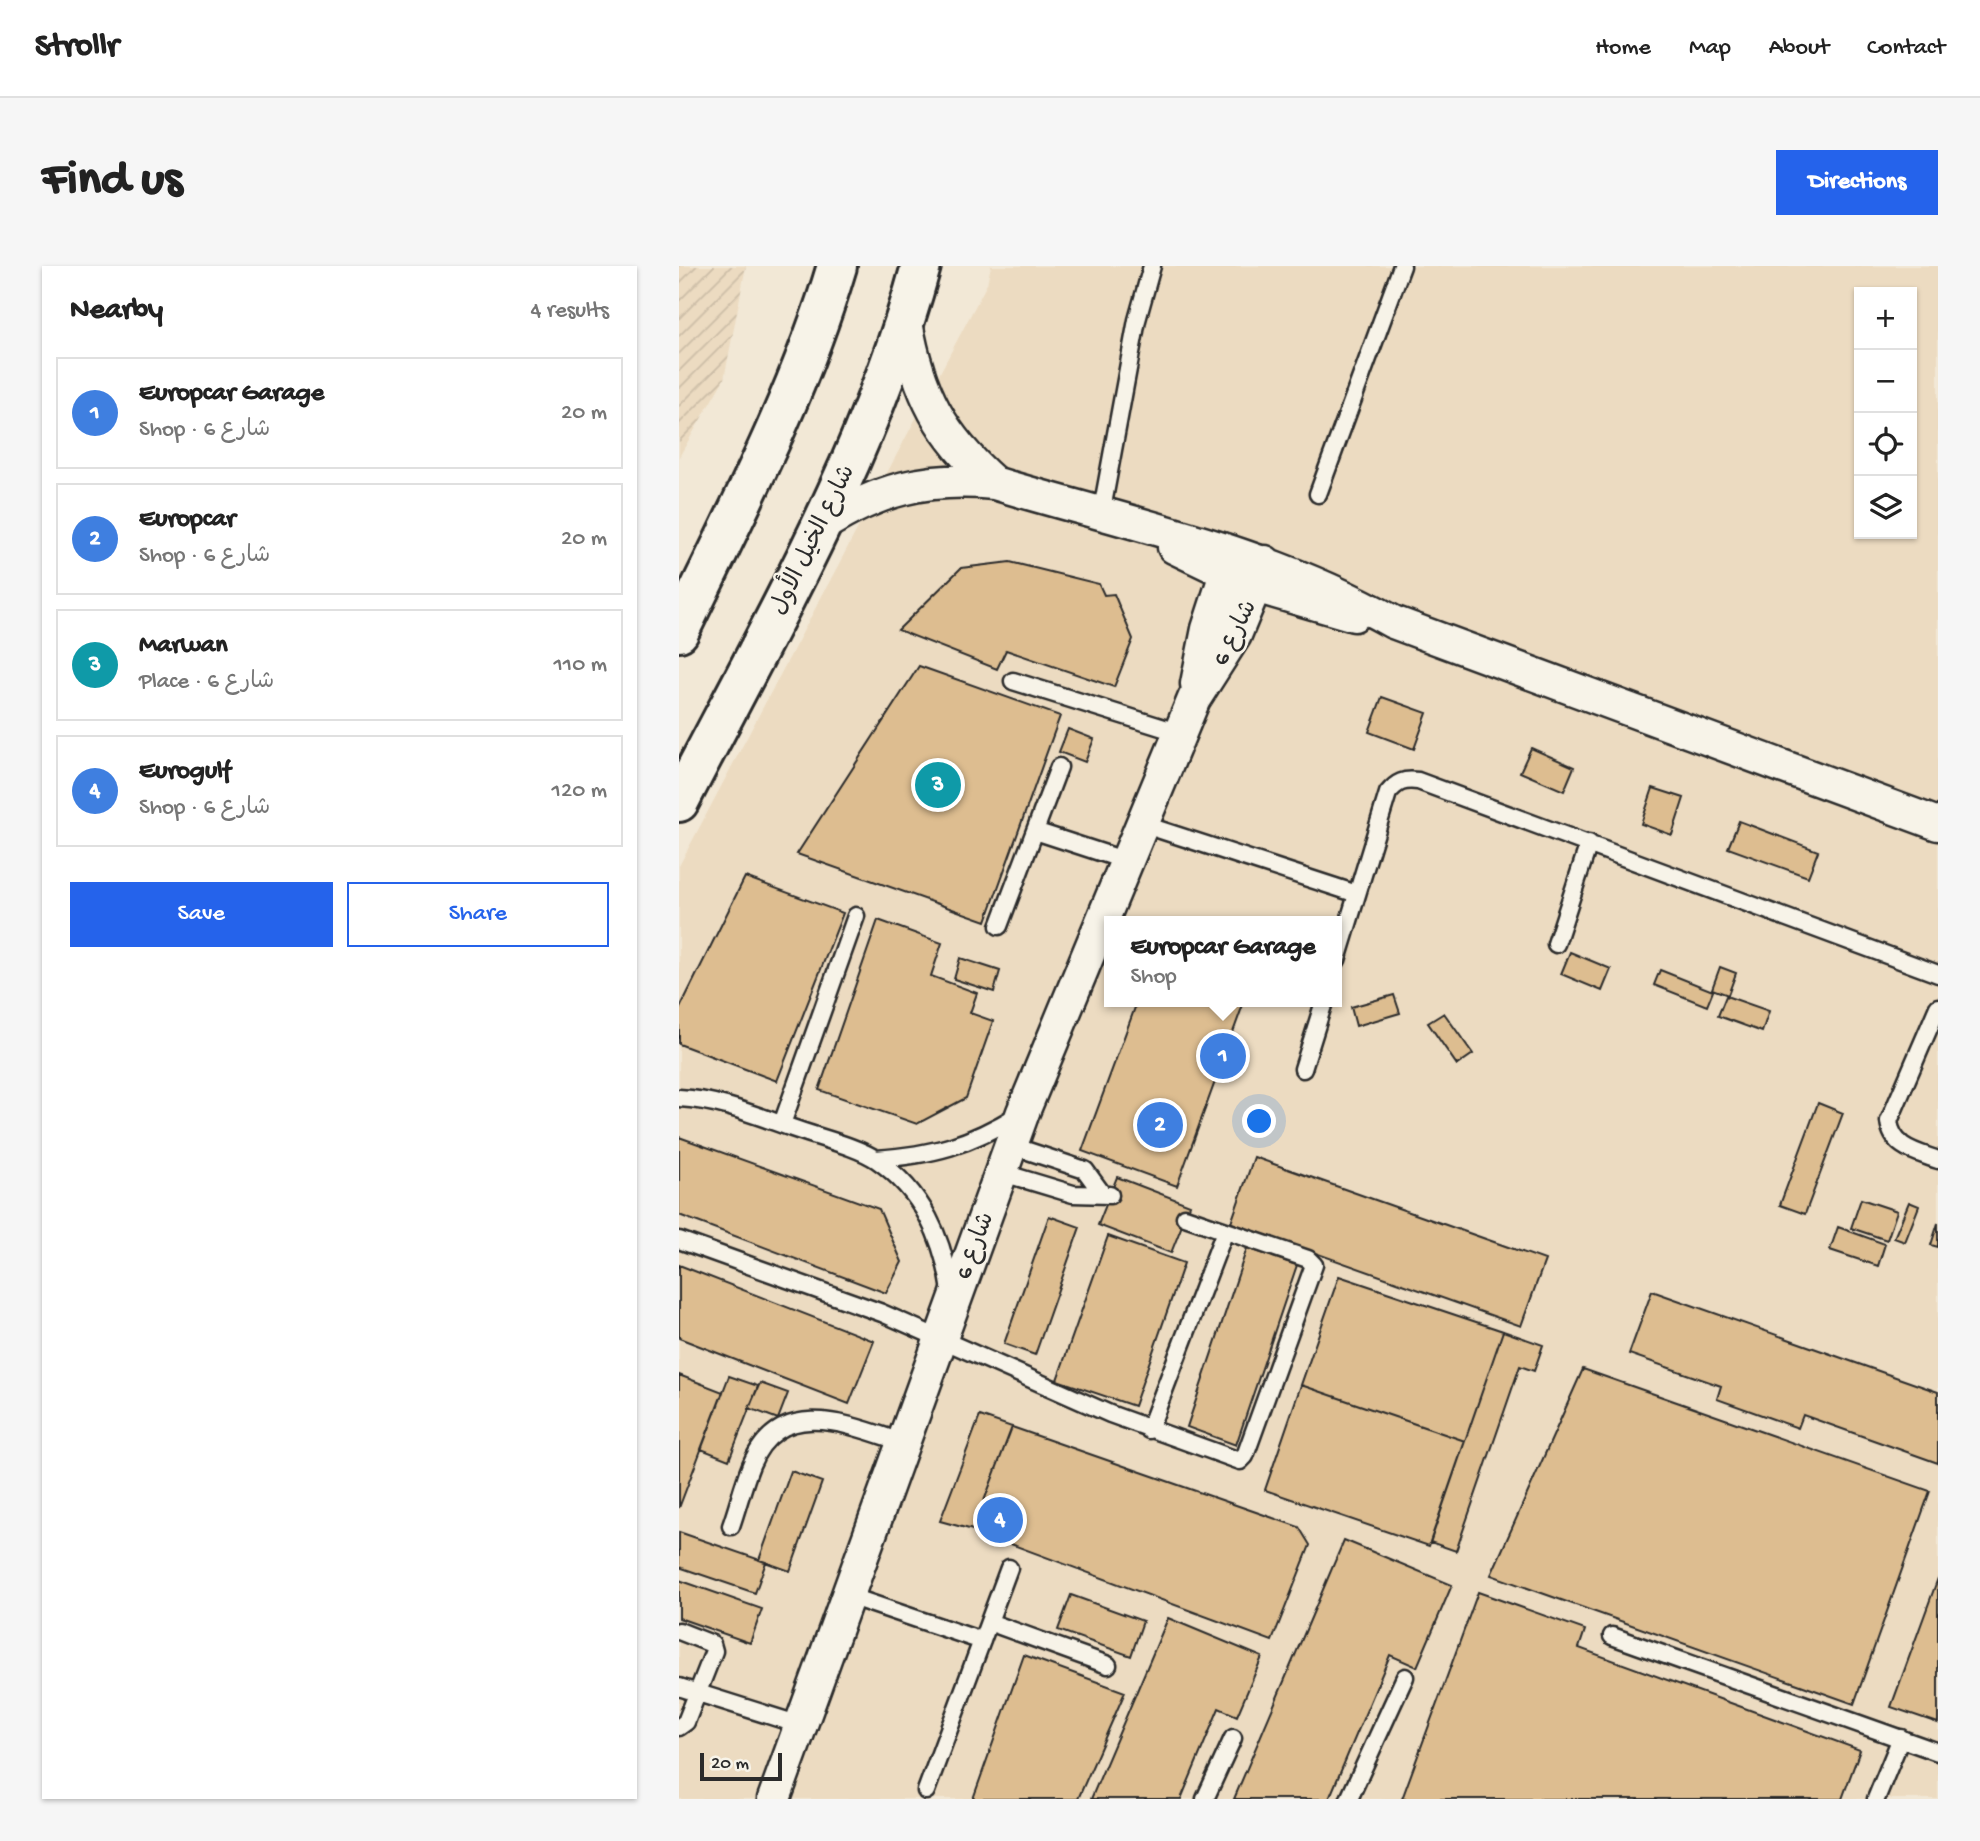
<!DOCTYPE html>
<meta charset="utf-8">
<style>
body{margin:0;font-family:"Gochi Hand","Playpen Sans Arabic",sans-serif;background:#f6f6f6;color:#222}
.controls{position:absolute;right:21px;top:21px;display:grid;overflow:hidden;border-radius:0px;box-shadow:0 2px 5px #0004}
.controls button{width:63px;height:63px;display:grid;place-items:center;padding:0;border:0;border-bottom:2px solid #e0e0e0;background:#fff;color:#222;font:35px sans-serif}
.scale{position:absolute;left:21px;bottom:18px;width:82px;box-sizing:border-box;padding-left:7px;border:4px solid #2b2b2b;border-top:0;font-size:19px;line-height:24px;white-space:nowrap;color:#2b2b2b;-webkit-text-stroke:5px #f7f3e8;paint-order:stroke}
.you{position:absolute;left:581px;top:856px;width:24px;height:24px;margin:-18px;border:5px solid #fff;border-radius:50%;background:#1a73e8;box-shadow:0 0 0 10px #1a73e833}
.badge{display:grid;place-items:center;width:46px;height:46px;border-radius:50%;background:#2563eb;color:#fff;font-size:23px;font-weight:700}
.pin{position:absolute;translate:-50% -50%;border:4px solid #fff;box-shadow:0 2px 7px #0006}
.popup{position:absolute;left:425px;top:650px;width:238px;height:91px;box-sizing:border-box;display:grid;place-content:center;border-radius:0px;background:#fff;filter:drop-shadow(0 2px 5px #0005);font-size:23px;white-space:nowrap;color:#767676}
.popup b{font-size:26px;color:#222}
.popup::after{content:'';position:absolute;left:50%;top:100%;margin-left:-14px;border:14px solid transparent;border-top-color:#fff}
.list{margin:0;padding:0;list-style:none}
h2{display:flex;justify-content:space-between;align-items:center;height:91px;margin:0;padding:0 28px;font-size:30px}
h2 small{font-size:23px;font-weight:400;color:#767676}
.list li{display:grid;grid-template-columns:46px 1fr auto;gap:21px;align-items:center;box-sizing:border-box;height:112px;margin:0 14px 14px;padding:0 14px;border:2px solid #e0e0e0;border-radius:0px}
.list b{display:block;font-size:26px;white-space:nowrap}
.list p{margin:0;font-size:23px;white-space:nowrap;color:#767676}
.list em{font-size:23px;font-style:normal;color:#767676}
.actions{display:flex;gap:14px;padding:21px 28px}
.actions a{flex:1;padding:16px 0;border:2px solid #2563eb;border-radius:0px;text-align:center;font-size:24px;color:#2563eb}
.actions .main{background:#2563eb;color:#fff}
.icon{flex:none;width:38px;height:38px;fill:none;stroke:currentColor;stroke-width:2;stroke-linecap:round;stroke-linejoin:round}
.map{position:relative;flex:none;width:1259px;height:1533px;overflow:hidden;border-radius:0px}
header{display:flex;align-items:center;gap:42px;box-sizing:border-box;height:98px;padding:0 35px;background:#fff;border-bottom:2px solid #e0e0e0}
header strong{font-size:33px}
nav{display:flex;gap:38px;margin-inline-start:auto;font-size:24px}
.intro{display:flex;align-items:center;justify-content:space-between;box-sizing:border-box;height:168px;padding:0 42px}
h1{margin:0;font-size:49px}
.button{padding:18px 32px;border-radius:0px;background:#2563eb;color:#fff;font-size:24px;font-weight:700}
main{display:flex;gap:42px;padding:0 42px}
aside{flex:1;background:#fff;border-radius:0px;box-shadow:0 2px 5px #0004}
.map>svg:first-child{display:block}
</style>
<header>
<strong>Strollr</strong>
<nav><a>Home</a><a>Map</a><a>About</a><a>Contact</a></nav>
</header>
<div class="intro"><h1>Find us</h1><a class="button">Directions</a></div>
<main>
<aside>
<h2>Nearby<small>4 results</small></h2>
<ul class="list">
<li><span class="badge" style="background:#3f7fe0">1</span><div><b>Europcar Garage</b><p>Shop · شارع 6</p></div><em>20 m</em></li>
<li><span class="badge" style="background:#3f7fe0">2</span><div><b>Europcar</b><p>Shop · شارع 6</p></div><em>20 m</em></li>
<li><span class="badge" style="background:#0f9aa8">3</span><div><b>Marwan</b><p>Place · شارع 6</p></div><em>110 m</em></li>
<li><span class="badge" style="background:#3f7fe0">4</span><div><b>Eurogulf</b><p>Shop · شارع 6</p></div><em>120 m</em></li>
</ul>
<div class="actions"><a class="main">Save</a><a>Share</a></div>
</aside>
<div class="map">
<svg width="1259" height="1533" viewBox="0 0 1259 1533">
<defs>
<pattern id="industrial-furrows" width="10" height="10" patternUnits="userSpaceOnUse" patternTransform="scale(1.75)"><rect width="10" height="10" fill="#ecdbc1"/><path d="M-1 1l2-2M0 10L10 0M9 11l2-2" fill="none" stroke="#cbbca6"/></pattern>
</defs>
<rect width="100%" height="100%" fill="#f2e8d6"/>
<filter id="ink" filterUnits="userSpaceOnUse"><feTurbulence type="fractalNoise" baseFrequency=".0143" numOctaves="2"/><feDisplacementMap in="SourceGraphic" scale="14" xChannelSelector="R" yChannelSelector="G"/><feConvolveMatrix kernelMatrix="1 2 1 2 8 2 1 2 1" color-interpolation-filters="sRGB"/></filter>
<g filter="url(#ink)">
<!-- built -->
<path fill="#ecdbc1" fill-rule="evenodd" d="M 312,0 L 1259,0 L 1259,1533 L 0,1533 L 0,600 L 308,18 ZM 1180,26 L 1233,26 L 1233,268 L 1180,268 ZM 430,655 L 658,655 L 658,736 L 430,736 Z"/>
<!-- industrial -->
<path fill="url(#industrial-furrows)" d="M 0,0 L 67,0 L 45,113 L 0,191 Z"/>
<!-- building -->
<path fill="#ddbd90" stroke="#2b2b2b" stroke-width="2" d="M 331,296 L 420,318 L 425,329 L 435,328 L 454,373 L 435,421 L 327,384 L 318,403 L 219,364 L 282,302 Z
M 240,400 L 381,450 L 307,655 L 118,588 Z
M 703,431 L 748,447 L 735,483 L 690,466 Z
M 389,463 L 415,473 L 406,496 L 380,486 Z
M 852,482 L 895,501 L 885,525 L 841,506 Z
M 974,522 L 1005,532 L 993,569 L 962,558 Z
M 1060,555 L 1139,585 L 1129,611 L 1049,582 Z
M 66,611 L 164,647 L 98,815 L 0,778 L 0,744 Z
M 199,654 L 263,677 L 252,710 L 298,727 L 291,747 L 314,755 L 287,832 L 238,858 L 140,824 Z
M 891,686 L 932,703 L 923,725 L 882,708 Z
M 281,692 L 321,705 L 315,726 L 275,713 Z
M 1041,701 L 1057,707 L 1049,729 L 1033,723 Z
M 981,704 L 1034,725 L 1028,740 L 975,719 Z
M 715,729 L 721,747 L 677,760 L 672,741 Z
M 1047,730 L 1090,745 L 1083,766 L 1039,750 Z
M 458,736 L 565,736 L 498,920 L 403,885 Z
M 765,747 L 794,788 L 778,799 L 749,757 Z
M 1139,837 L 1164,847 L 1126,948 L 1101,939 Z
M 0,871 L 200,943 L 223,996 L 207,1027 L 0,949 Z
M 575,891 L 866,994 L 842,1060 L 552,957 Z
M 438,911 L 511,939 L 492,987 L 419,959 Z
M 1182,933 L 1218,945 L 1208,974 L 1172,962 Z
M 1230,936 L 1240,940 L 1226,976 L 1215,972 Z
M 370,950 L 401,961 L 356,1089 L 325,1078 Z
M 1259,957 L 1259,981 L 1252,979 Z
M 1159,961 L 1206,978 L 1199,1000 L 1151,984 Z
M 429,970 L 505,997 L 455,1140 L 378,1114 Z
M 568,982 L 618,999 L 557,1179 L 508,1161 Z
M 0,999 L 195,1075 L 170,1138 L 0,1072 Z
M 660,1010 L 824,1065 L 786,1175 L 622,1119 Z
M 973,1025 L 1259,1126 L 1259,1197 L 1124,1149 L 1119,1162 L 1038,1133 L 1042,1120 L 950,1088 Z
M 824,1065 L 864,1079 L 855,1105 L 841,1100 L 777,1285 L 751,1276 Z
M 904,1103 L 1251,1225 L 1175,1438 L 812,1309 Z
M 0,1109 L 44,1126 L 0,1242 Z
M 50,1110 L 79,1120 L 50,1194 L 22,1183 Z
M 81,1117 L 109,1127 L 99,1153 L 70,1142 Z
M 622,1119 L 786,1175 L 750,1280 L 586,1224 Z
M 301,1150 L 333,1161 L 294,1264 L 261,1255 Z
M 333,1161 L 620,1261 L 631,1279 L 593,1375 L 294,1264 Z
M 112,1205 L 143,1216 L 111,1305 L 80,1294 Z
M 0,1266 L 87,1296 L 76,1327 L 0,1301 Z
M 665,1274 L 773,1319 L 738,1401 L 711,1389 L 650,1533 L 555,1533 Z
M 1259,1312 L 1259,1457 L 1212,1441 Z
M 0,1314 L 83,1343 L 71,1377 L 0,1352 Z
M 799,1326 L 906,1364 L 900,1382 L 1181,1484 L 1163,1533 L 723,1533 Z
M 392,1329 L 464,1355 L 452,1390 L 379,1364 Z
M 489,1352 L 583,1391 L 558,1450 L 540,1442 L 502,1533 L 412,1533 Z
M 345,1389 L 446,1426 L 399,1533 L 294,1533 Z"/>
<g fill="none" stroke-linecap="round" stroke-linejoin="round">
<defs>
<path id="service" d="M 639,228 L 723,0
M 422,249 L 458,54 L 473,0
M 334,415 L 501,467
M 463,558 L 678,628
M 356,565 L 448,595
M 320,660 L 380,501
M 877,678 L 910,577
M 658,694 L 709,527 C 718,516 725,513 739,515 L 1259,708
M 1259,741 L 1210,855 C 1213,882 1237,886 1259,894
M 624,803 L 645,736
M 0,832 C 40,834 76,849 113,862 C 137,871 178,880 198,894 C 244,926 264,972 272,1025
M 103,858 L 177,650
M 331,879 L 406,904 L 422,926
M 197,893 C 254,889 290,879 339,849
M 321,906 L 394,928 L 431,929
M 0,974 L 203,1047 L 431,1148 L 561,1195 L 566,1190 L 635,999 L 629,993 L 506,951
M 470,1164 L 546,965
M 52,1260 C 59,1240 64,1219 72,1199 C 101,1129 171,1159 222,1176
M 167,1329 L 303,1375
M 310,1356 L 429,1399
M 0,1365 L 33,1378 L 35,1385 L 7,1456 L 0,1461
M 933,1370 L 1259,1486
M 0,1421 L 121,1459
M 247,1525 L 330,1302
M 526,1533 L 554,1472
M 670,1533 L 726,1411
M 1197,1533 L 1222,1472"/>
<path id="minor" d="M 227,56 C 239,127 262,170 315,217
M 142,260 C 200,223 246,211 315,217 C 452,258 588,285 714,356 L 1259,558
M 495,281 L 576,320 L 675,349
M 518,418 L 529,363 L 553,289
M 95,1533 L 344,846 L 515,433 L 556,369 L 586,296"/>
<path id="secondary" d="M 0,366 C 58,246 120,128 158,0
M 0,536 C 89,363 191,189 242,0"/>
</defs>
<!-- service casing -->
<use href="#service" stroke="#2b2b2b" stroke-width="21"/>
<!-- minor casing -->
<use href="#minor" stroke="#2b2b2b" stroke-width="37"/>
<!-- secondary casing -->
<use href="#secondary" stroke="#2b2b2b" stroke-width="44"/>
<!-- service -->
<use href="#service" stroke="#f7f3e8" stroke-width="16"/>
<!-- minor -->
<use href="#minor" stroke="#f7f3e8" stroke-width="32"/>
<!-- secondary -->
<use href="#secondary" stroke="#f7f3e8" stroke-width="38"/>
</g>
</g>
<g text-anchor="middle" stroke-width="5" stroke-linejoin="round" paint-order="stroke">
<!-- street labels -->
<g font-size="24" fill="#2b2b2b" stroke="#f7f3e8">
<text transform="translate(132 273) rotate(-64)" y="8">شارع الخيل الأول</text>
<text transform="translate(554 366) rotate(-63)" y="8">شارع 6</text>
<text transform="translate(294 979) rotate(-69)" y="8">شارع 6</text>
</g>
</g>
</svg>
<div class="controls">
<button>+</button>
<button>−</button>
<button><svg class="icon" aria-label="locate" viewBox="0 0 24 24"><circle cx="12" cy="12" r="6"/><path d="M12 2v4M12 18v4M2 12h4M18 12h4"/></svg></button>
<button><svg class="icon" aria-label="layers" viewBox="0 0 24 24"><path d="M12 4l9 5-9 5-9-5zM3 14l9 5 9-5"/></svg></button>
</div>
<div class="scale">20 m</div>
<div class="you"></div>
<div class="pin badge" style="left:544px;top:790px;background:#3f7fe0">1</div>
<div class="popup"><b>Europcar Garage</b>Shop</div>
<div class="pin badge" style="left:481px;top:859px;background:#3f7fe0">2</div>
<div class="pin badge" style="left:259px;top:519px;background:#0f9aa8">3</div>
<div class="pin badge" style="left:321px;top:1254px;background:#3f7fe0">4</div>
</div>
</main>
